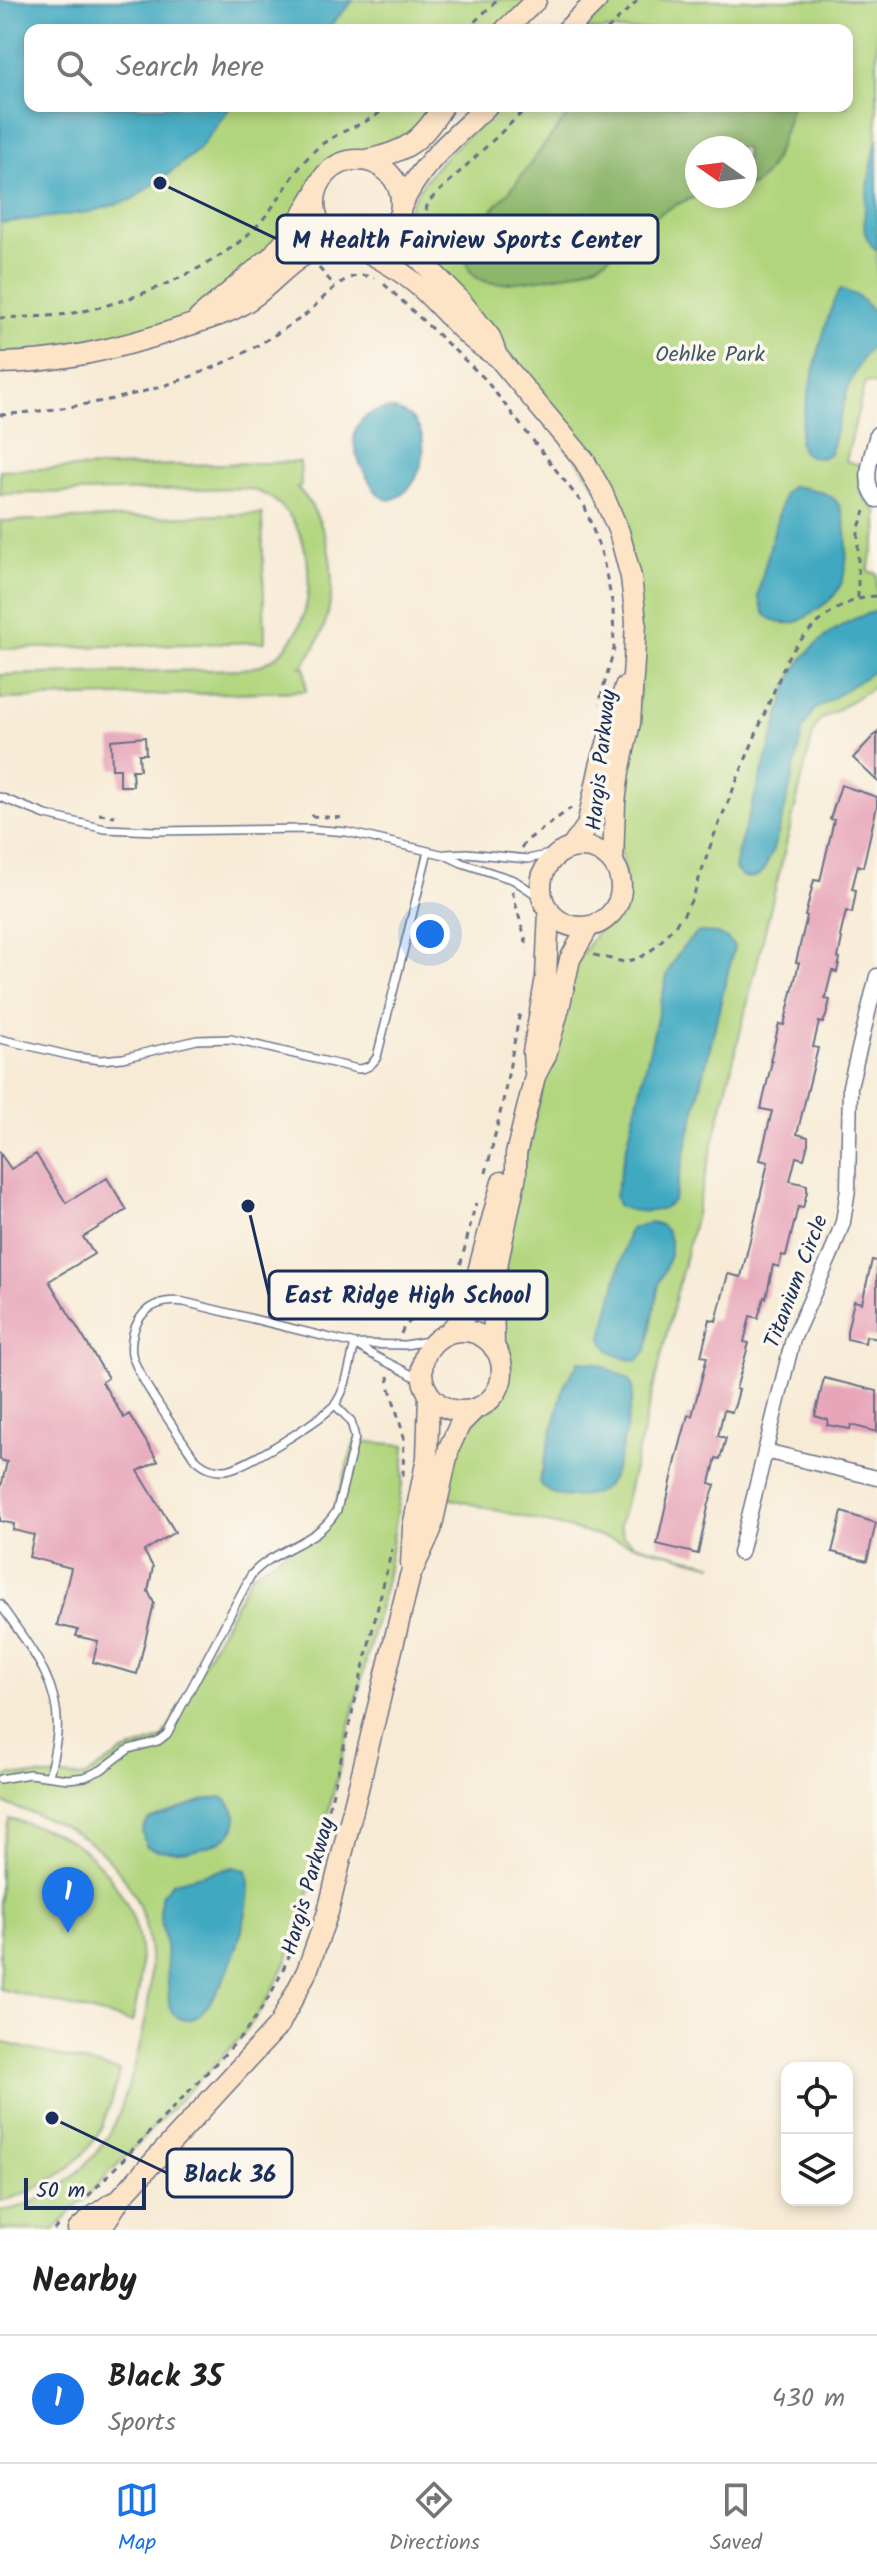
<!DOCTYPE html>
<style>
body{margin:0;font-family:Kalam,sans-serif;background:#f6f6f6;color:#222}
.controls{position:absolute;right:24px;bottom:24px;display:grid;overflow:hidden;border-radius:16px;box-shadow:0 4px 12px #0003}
.controls button{width:72px;height:72px;display:grid;place-items:center;padding:0;border:0;border-bottom:2px solid #e0e0e0;background:#fff;color:#222;font:40px sans-serif}
.compass{position:absolute;left:685px;top:136px;width:72px;height:72px;border-radius:50%;background:#fff;box-shadow:0 4px 12px #0003;rotate:284deg}
.scale{position:absolute;left:24px;bottom:20px;width:122px;box-sizing:border-box;padding-left:8px;border:4px solid #1b2f5e;border-top:0;font-size:22px;line-height:28px;white-space:nowrap;color:#1b2f5e;-webkit-text-stroke:6px #fbf7ec;paint-order:stroke}
.you{position:absolute;left:430px;top:934px;width:28px;height:28px;margin:-20px;border:6px solid #fff;border-radius:50%;background:#1a73e8;box-shadow:0 0 0 12px #1a73e833}
.badge{display:grid;place-items:center;width:52px;height:52px;border-radius:50%;background:#1a73e8;color:#fff;font-size:26px;font-weight:700}
.pin{position:absolute;translate:-50% -66px;filter:drop-shadow(0 2px 4px #0008)}
.pin::after{content:'';position:absolute;top:42px;width:28px;height:24px;background:inherit;clip-path:polygon(0 0,100% 0,50% 100%)}
.list{margin:0;padding:0;list-style:none}
h2{display:flex;justify-content:space-between;align-items:center;height:104px;margin:0;padding:0 32px;font-size:34px}
h2 small{font-size:26px;font-weight:400;color:#767676}
.list li{display:grid;grid-template-columns:52px 1fr auto;gap:24px;align-items:center;box-sizing:border-box;height:128px;padding:0 32px;border-top:2px solid #e0e0e0}
.list b{display:block;font-size:30px;white-space:nowrap}
.list p{margin:0;font-size:26px;white-space:nowrap;color:#767676}
.list em{font-size:26px;font-style:normal;color:#767676}
.icon{flex:none;width:44px;height:44px;fill:none;stroke:currentColor;stroke-width:2;stroke-linecap:round;stroke-linejoin:round}
.map{position:relative;flex:none;width:877px;height:2230px;overflow:hidden}
.search{position:absolute;background:#fff;box-shadow:0 4px 12px #0003;left:24px;right:24px;top:24px;height:88px;display:flex;align-items:center;gap:20px;box-sizing:border-box;padding:0 28px;border-radius:16px;color:#767676;font-size:30px}
.sheet{height:232px;background:#fff}
nav{display:flex;justify-content:space-around;align-items:center;box-sizing:border-box;height:112px;border-top:2px solid #e0e0e0;background:#fff;font-size:22px;color:#767676}
nav a{display:grid;justify-items:center;gap:4px}
nav .on{color:#1a73e8}
.map>svg:first-child{display:block}
</style>
<div class="map">
<svg width="877" height="2230" viewBox="0 0 877 2230">
<rect width="100%" height="100%" fill="#fbf7ec"/>
<filter id="ink" filterUnits="userSpaceOnUse"><feTurbulence type="fractalNoise" baseFrequency=".0125" numOctaves="2"/><feDisplacementMap in="SourceGraphic" scale="16" xChannelSelector="R" yChannelSelector="G"/><feConvolveMatrix kernelMatrix="1 2 1 2 8 2 1 2 1" color-interpolation-filters="sRGB"/></filter>
<filter id="wash" filterUnits="userSpaceOnUse"><feTurbulence type="fractalNoise" baseFrequency=".006" numOctaves="4" result="noise"/><feDisplacementMap in="SourceGraphic" scale="32" xChannelSelector="R" yChannelSelector="G"/><feGaussianBlur stdDeviation="1.8" result="paint"/><feColorMatrix in="noise" values="0 0 0 0 0 0 0 0 0 0 0 0 0 0 0 0 0 1.4 0 .05"/><feComposite in="paint" operator="in"/></filter>
<g filter="url(#wash)">
<rect width="100%" height="100%" fill="#f7ebd6"/>
<!-- green -->
<path fill="#b1d57d" stroke="#66826e" stroke-width="2" fill-rule="evenodd" d="M 0,0 L 536,0 L 505,30 L 30,30 L 30,106 L 443,106 L 430,126 L 357,160 L 333,168 L 322,180 L 301,220 L 193,324 L 0,363 Z
M 608,0 L 877,0 L 877,385 L 865,382 L 846,461 L 860,465 C 858,484 859,499 877,511 L 877,535 L 868,571 L 877,574 L 877,685 L 819,721 L 814,730 L 620,1525 L 623,1536 L 634,1544 L 714,1565 L 444,1497 L 454,1450 L 478,1416 L 498,1399 L 506,1381 L 499,1290 L 521,1172 L 573,968 L 596,933 L 615,918 L 624,901 L 626,887 L 619,839 L 639,695 L 627,528 L 410,234 C 409,224 407,213 411,203 C 430,164 470,135 501,106 L 847,106 L 847,30 L 581,30 ZM 697,148 L 745,148 L 745,196 L 697,196 Z
M 300,462 L 301,486 L 297,487 C 341,535 344,617 301,667 L 305,667 L 306,691 L 0,699 L 0,675 L 241,669 C 334,663 330,489 236,488 L 0,494 L 0,470 Z
M 262,514 L 265,642 L 0,649 L 0,521 Z
M 355,1441 L 405,1445 L 403,1479 L 386,1580 L 303,1915 C 290,1961 271,1999 242,2036 L 54,2230 L 0,2230 L 0,2211 C 42,2206 80,2177 104,2142 C 117,2124 123,2102 130,2081 C 149,2019 165,1945 129,1886 C 97,1833 54,1821 0,1802 L 0,1779 L 11,1775 L 85,1777 L 123,1752 L 163,1738 L 251,1575 L 331,1520 Z
M 9,1819 C 27,1823 45,1828 62,1836 C 102,1856 135,1904 140,1948 C 143,1973 138,1998 132,2022 L 0,1989 L 0,1857 Z
M 0,2042 L 120,2071 C 114,2091 109,2111 100,2130 C 81,2167 39,2192 0,2201 Z"/>
<!-- forest -->
<path fill="#8cb66c" stroke="#547265" stroke-width="2" d="M 577,106 L 792,106 C 783,131 774,183 745,188 L 745,148 L 697,148 L 698,196 C 677,203 656,214 640,229 C 626,242 614,256 597,264 C 570,276 537,280 507,283 C 463,286 456,256 480,224 C 491,210 505,197 516,183 C 536,157 554,129 577,106 Z"/>
<!-- water -->
<path fill="#41a9c1" stroke="#2e6c90" stroke-width="2" d="M 0,0 L 354,0 L 326,30 L 30,30 L 30,106 L 231,106 L 200,148 L 174,170 L 131,200 L 90,212 L 0,223 Z
M 877,138 L 877,250 C 871,246 868,242 866,235 C 860,213 873,162 877,138 Z
M 841,289 L 858,296 L 877,315 L 877,339 L 862,359 L 849,385 L 830,453 C 821,461 811,458 802,451 L 799,442 C 802,419 828,299 841,289 Z
M 388,409 C 444,415 425,494 389,500 C 377,496 373,488 367,477 C 349,447 345,415 388,409 Z
M 792,486 C 805,488 822,490 833,498 C 850,512 850,568 840,586 C 836,596 828,602 819,608 C 801,623 787,630 765,615 L 758,596 L 760,585 L 784,493 Z
M 877,611 L 877,669 L 813,711 L 803,729 C 796,757 778,857 760,874 C 755,879 748,878 742,877 L 735,869 L 738,851 C 748,817 759,784 769,750 C 778,723 783,692 797,667 C 813,641 847,618 877,611 Z
M 699,932 C 712,932 729,935 734,947 L 674,1199 C 664,1215 633,1214 618,1205 L 615,1196 L 668,972 C 675,957 685,942 699,932 Z
M 649,1223 L 660,1225 L 666,1230 L 670,1240 L 670,1255 L 659,1284 L 647,1349 L 638,1361 C 623,1359 605,1354 602,1337 L 628,1234 L 632,1228 Z
M 579,1361 L 597,1363 L 629,1379 L 633,1387 L 632,1399 C 627,1420 620,1476 603,1489 C 594,1495 583,1496 572,1497 C 560,1497 546,1493 539,1482 L 564,1386 Z
M 220,1797 L 226,1799 C 267,1843 176,1861 146,1846 L 142,1832 L 148,1820 L 204,1800 Z
M 233,1867 L 246,1870 C 261,1893 218,2030 182,2019 C 174,2017 171,2013 169,2006 L 166,1946 L 160,1917 L 161,1896 L 174,1882 Z"/>
<g id="blocks">
<!-- building -->
<path fill="#e7a4b9" d="M 877,732 L 877,781 L 853,758 Z
M 145,737 L 146,754 L 139,754 L 140,770 L 132,770 L 133,786 L 120,786 L 120,769 L 112,769 L 111,740 Z
M 841,785 L 877,797 L 877,806 L 863,867 L 858,865 L 852,889 L 856,890 L 855,897 L 852,913 L 846,911 L 840,937 L 842,938 L 838,958 L 840,959 L 837,972 L 832,971 L 825,999 L 830,1000 L 826,1016 L 823,1023 L 819,1022 L 813,1047 L 818,1048 L 797,1134 L 808,1137 L 808,1144 L 804,1159 L 796,1157 L 790,1181 L 807,1185 L 807,1192 L 803,1208 L 798,1207 L 786,1256 L 782,1255 L 779,1267 L 773,1265 L 766,1298 L 764,1297 L 758,1318 L 750,1316 L 744,1342 L 749,1343 L 736,1389 L 739,1390 L 735,1405 L 732,1412 L 724,1410 L 718,1436 L 726,1438 L 720,1459 L 716,1458 L 710,1483 L 715,1485 L 708,1507 L 698,1554 L 657,1544 L 676,1460 L 688,1415 L 692,1416 L 707,1357 L 701,1356 L 710,1319 L 716,1321 L 728,1274 L 741,1277 L 757,1211 L 768,1162 L 760,1160 L 772,1111 L 761,1109 L 772,1061 L 770,1061 L 779,1024 L 784,1025 L 799,963 L 796,962 L 807,916 L 805,916 L 814,880 L 820,881 L 834,820 L 830,819 Z
M 0,1153 L 11,1169 L 36,1154 L 66,1203 L 107,1178 L 127,1210 L 83,1237 L 94,1254 L 49,1281 L 108,1378 L 102,1382 L 124,1418 L 129,1414 L 158,1461 L 138,1471 L 175,1532 L 144,1551 L 153,1567 L 148,1591 L 154,1603 L 137,1674 L 93,1662 L 98,1641 L 76,1636 L 78,1630 L 57,1625 L 71,1568 L 29,1557 L 34,1535 L 13,1530 L 14,1524 L 0,1521 L 0,1491 L 7,1462 L 0,1460 Z
M 872,1260 L 877,1261 L 877,1339 L 866,1336 L 865,1343 L 847,1339 L 847,1331 L 854,1301 L 862,1303 Z
M 824,1378 L 877,1391 L 877,1432 L 851,1425 L 850,1429 L 827,1425 L 828,1420 L 815,1416 Z
M 842,1512 L 876,1523 L 867,1561 L 832,1552 Z"/>
</g>
</g>
<g filter="url(#ink)">
<use href="#blocks" fill-opacity="0" stroke="#687188" stroke-width="2"/>
<g fill="none" stroke-linecap="round" stroke-linejoin="round">
<defs>
<path id="lane" d="M 0,797 L 46,815 L 105,829 L 156,831 L 309,829 L 347,832 L 445,855 L 462,863 L 514,880 L 543,899
M 446,854 L 467,853 L 528,859 L 563,851
M 0,1039 L 76,1057 L 101,1060 L 123,1058 L 197,1040 L 231,1039 L 358,1069 C 367,1069 372,1065 377,1057 L 428,851
M 355,1344 C 350,1363 347,1387 336,1403 C 325,1418 243,1469 225,1470 C 212,1471 201,1465 193,1456 C 178,1433 137,1377 132,1354 C 130,1340 134,1324 144,1313 C 155,1302 169,1300 184,1302 L 355,1344 L 405,1345 L 435,1340
M 355,1344 C 377,1360 402,1367 424,1383
M 0,1604 C 27,1644 61,1681 57,1733 C 56,1747 52,1762 49,1776
M 0,1779 L 29,1774 L 68,1779 L 85,1777 L 101,1770 L 129,1749 L 158,1741 L 167,1734 L 251,1575 C 276,1547 318,1544 337,1510 L 355,1438 L 351,1421 L 335,1405"/>
<path id="street" d="M 877,434 C 872,456 860,481 877,500
M 765,1451 L 877,1478
M 740,1553 L 793,1339 L 832,1252 L 843,1222 L 848,1189 L 850,1086 L 877,976"/>
<path id="secondary" d="M 505,30 L 536,0
M 567,30 L 597,0
M 365,160 C 406,152 421,142 443,106
M315 203a43 43 0 1 1 86 0a43 43 0 1 1-86 0Z
M 401,207 C 420,163 454,138 487,106
M 398,217 L 407,246 L 460,300 L 490,337 L 497,356 L 584,460 L 602,492 L 619,532 L 631,577 L 636,621 L 634,661 L 630,723 L 619,772 L 615,803 L 613,863
M 353,245 C 378,257 402,271 422,289 C 447,312 466,340 497,356
M 199,318 L 272,256 L 292,232 L 315,194
M 0,363 C 63,362 122,348 181,328 C 198,322 217,317 234,309 C 277,288 289,248 342,243
M541 887a40 40 0 1 1 80 0a40 40 0 1 1-80 0Z
M 571,848 L 587,826 L 600,766 L 625,687
M 534,1068 L 533,1052 L 546,977 L 549,910
M422 1371a40 40 0 1 1 80 0a40 40 0 1 1-80 0Z
M 447,1334 L 467,1313 L 502,1182
M 494,1348 L 493,1285 L 516,1175 L 516,1154 L 535,1076 L 546,1055 L 559,1008 L 570,959 L 589,926
M 411,1564 L 413,1527 L 427,1458 L 429,1394
M 78,2230 L 91,2218 L 112,2203
M 100,2230 L 122,2196 L 279,2025 L 307,1971 L 328,1912 L 410,1576 L 431,1530 L 449,1448 L 460,1424 L 476,1408"/>
</defs>
<!-- lane casing -->
<use href="#lane" stroke="#687188" stroke-width="10"/>
<!-- street casing -->
<use href="#street" stroke="#687188" stroke-width="17"/>
<!-- secondary casing -->
<use href="#secondary" stroke="#687188" stroke-width="23"/>
<!-- path -->
<path stroke="#687188" stroke-width="3" stroke-dasharray="6 6" stroke-linecap="butt" d="M 466,30 L 497,0
M 607,30 L 638,0
M 422,234 C 429,223 423,212 429,201 L 529,106
M 319,268 L 335,286
M 384,284 L 484,378 L 585,507 L 602,555 L 613,606 L 614,649 L 599,704
M 0,318 C 22,317 46,317 67,314 C 126,305 213,270 255,228 C 278,205 291,173 315,150 C 336,130 367,126 388,106
M 0,415 C 95,407 192,388 273,336 C 283,329 294,323 304,316 C 324,300 345,266 374,278
M 858,598 L 858,530 L 865,511
M 99,814 L 115,816
M 311,816 L 343,818
M 521,848 L 526,841 L 571,808
M 512,891 L 528,949
M 594,955 L 624,962 L 640,958 L 657,946 L 684,914 L 693,897 L 713,838 L 788,657 C 807,628 842,597 877,596
M 486,1173 L 503,1101 L 520,1012
M 401,1334 C 407,1314 437,1312 449,1295 C 460,1277 469,1226 476,1203
M 388,1376 L 389,1385 L 404,1437 L 403,1478
M 88,2196 L 242,2036 C 271,1999 290,1961 303,1915 L 392,1549
M 54,2230 L 62,2221"/>
<!-- lane -->
<use href="#lane" stroke="#fff" stroke-width="7"/>
<!-- street -->
<use href="#street" stroke="#fff" stroke-width="14"/>
<!-- secondary -->
<use href="#secondary" stroke="#fee4c6" stroke-width="20"/>
</g>
</g>
<g text-anchor="middle" stroke-width="7" stroke-linejoin="round" paint-order="stroke">
<!-- park labels -->
<g font-size="22" fill="#405866" stroke="#fbf7ec">
<text x="710" y="361">Oehlke Park</text>
</g>
<!-- street labels -->
<g font-size="22" fill="#1b2f5e" stroke="#fbf7ec">
<text transform="translate(600 760) rotate(-84)" y="8">Hargis Parkway</text>
<text transform="translate(795 1281) rotate(-69)" y="8">Titanium Circle</text>
<text transform="translate(307 1886) rotate(-74)" y="8">Hargis Parkway</text>
</g>
</g>
<!-- callouts -->
<path fill="none" stroke="#1b2f5e" stroke-width="3" d="M160 183L277 239M248 1206L269 1295M52 2118L167 2173"/>
<g fill="#1b2f5e" stroke="#fbf7ec" stroke-width="3">
<circle cx="160" cy="183" r="8"/>
<circle cx="248" cy="1206" r="8"/>
<circle cx="52" cy="2118" r="8"/>
</g>
<g fill="#fbf7ec" stroke="#1b2f5e" stroke-width="3">
<rect x="277" y="215" width="381" height="48" rx="8"/>
<rect x="269" y="1271" width="278" height="48" rx="8"/>
<rect x="167" y="2149" width="125" height="48" rx="8"/>
</g>
<g font-size="24" text-anchor="middle" font-weight="bold" fill="#1b2f5e">
<text x="467" y="248">M Health Fairview Sports Center</text>
<text x="408" y="1303">East Ridge High School</text>
<text x="230" y="2182">Black 36</text>
</g>
</svg>
<div class="controls">
<button><svg class="icon" aria-label="locate" viewBox="0 0 24 24"><circle cx="12" cy="12" r="6"/><path d="M12 2v4M12 18v4M2 12h4M18 12h4"/></svg></button>
<button><svg class="icon" aria-label="layers" viewBox="0 0 24 24"><path d="M12 4l9 5-9 5-9-5zM3 14l9 5 9-5"/></svg></button>
</div>
<svg class="compass" viewBox="-18 -18 36 36"><path d="M0-13l5 13h-10z" fill="#e53935"/><path d="M0 13l5-13h-10z" fill="#767676"/></svg>
<div class="scale">50 m</div>
<div class="you"></div>
<div class="pin badge" style="left:68px;top:1933px">1</div>
<div class="search"><svg class="icon" aria-label="search" viewBox="0 0 24 24"><circle cx="10" cy="10" r="6"/><path d="M15 15l6 6"/></svg>Search here</div>
</div>
<section class="sheet">
<h2>Nearby<small></small></h2>
<ul class="list">
<li><span class="badge">1</span><div><b>Black 35</b><p>Sports</p></div><em>430 m</em></li>
</ul>
</section>
<nav>
<a class="on"><svg class="icon" aria-label="map" viewBox="0 0 24 24"><path d="M3 6l6-2 6 2 6-2v14l-6 2-6-2-6 2zM9 4v14M15 6v14"/></svg>Map</a>
<a><svg class="icon" aria-label="directions" viewBox="0 0 24 24"><path d="M12 3l9 9-9 9-9-9zM9 14v-3h6M13 9l2 2-2 2"/></svg>Directions</a>
<a><svg class="icon" aria-label="saved" viewBox="0 0 24 24"><path d="M7 4h10v16l-5-4-5 4z"/></svg>Saved</a>
</nav>
